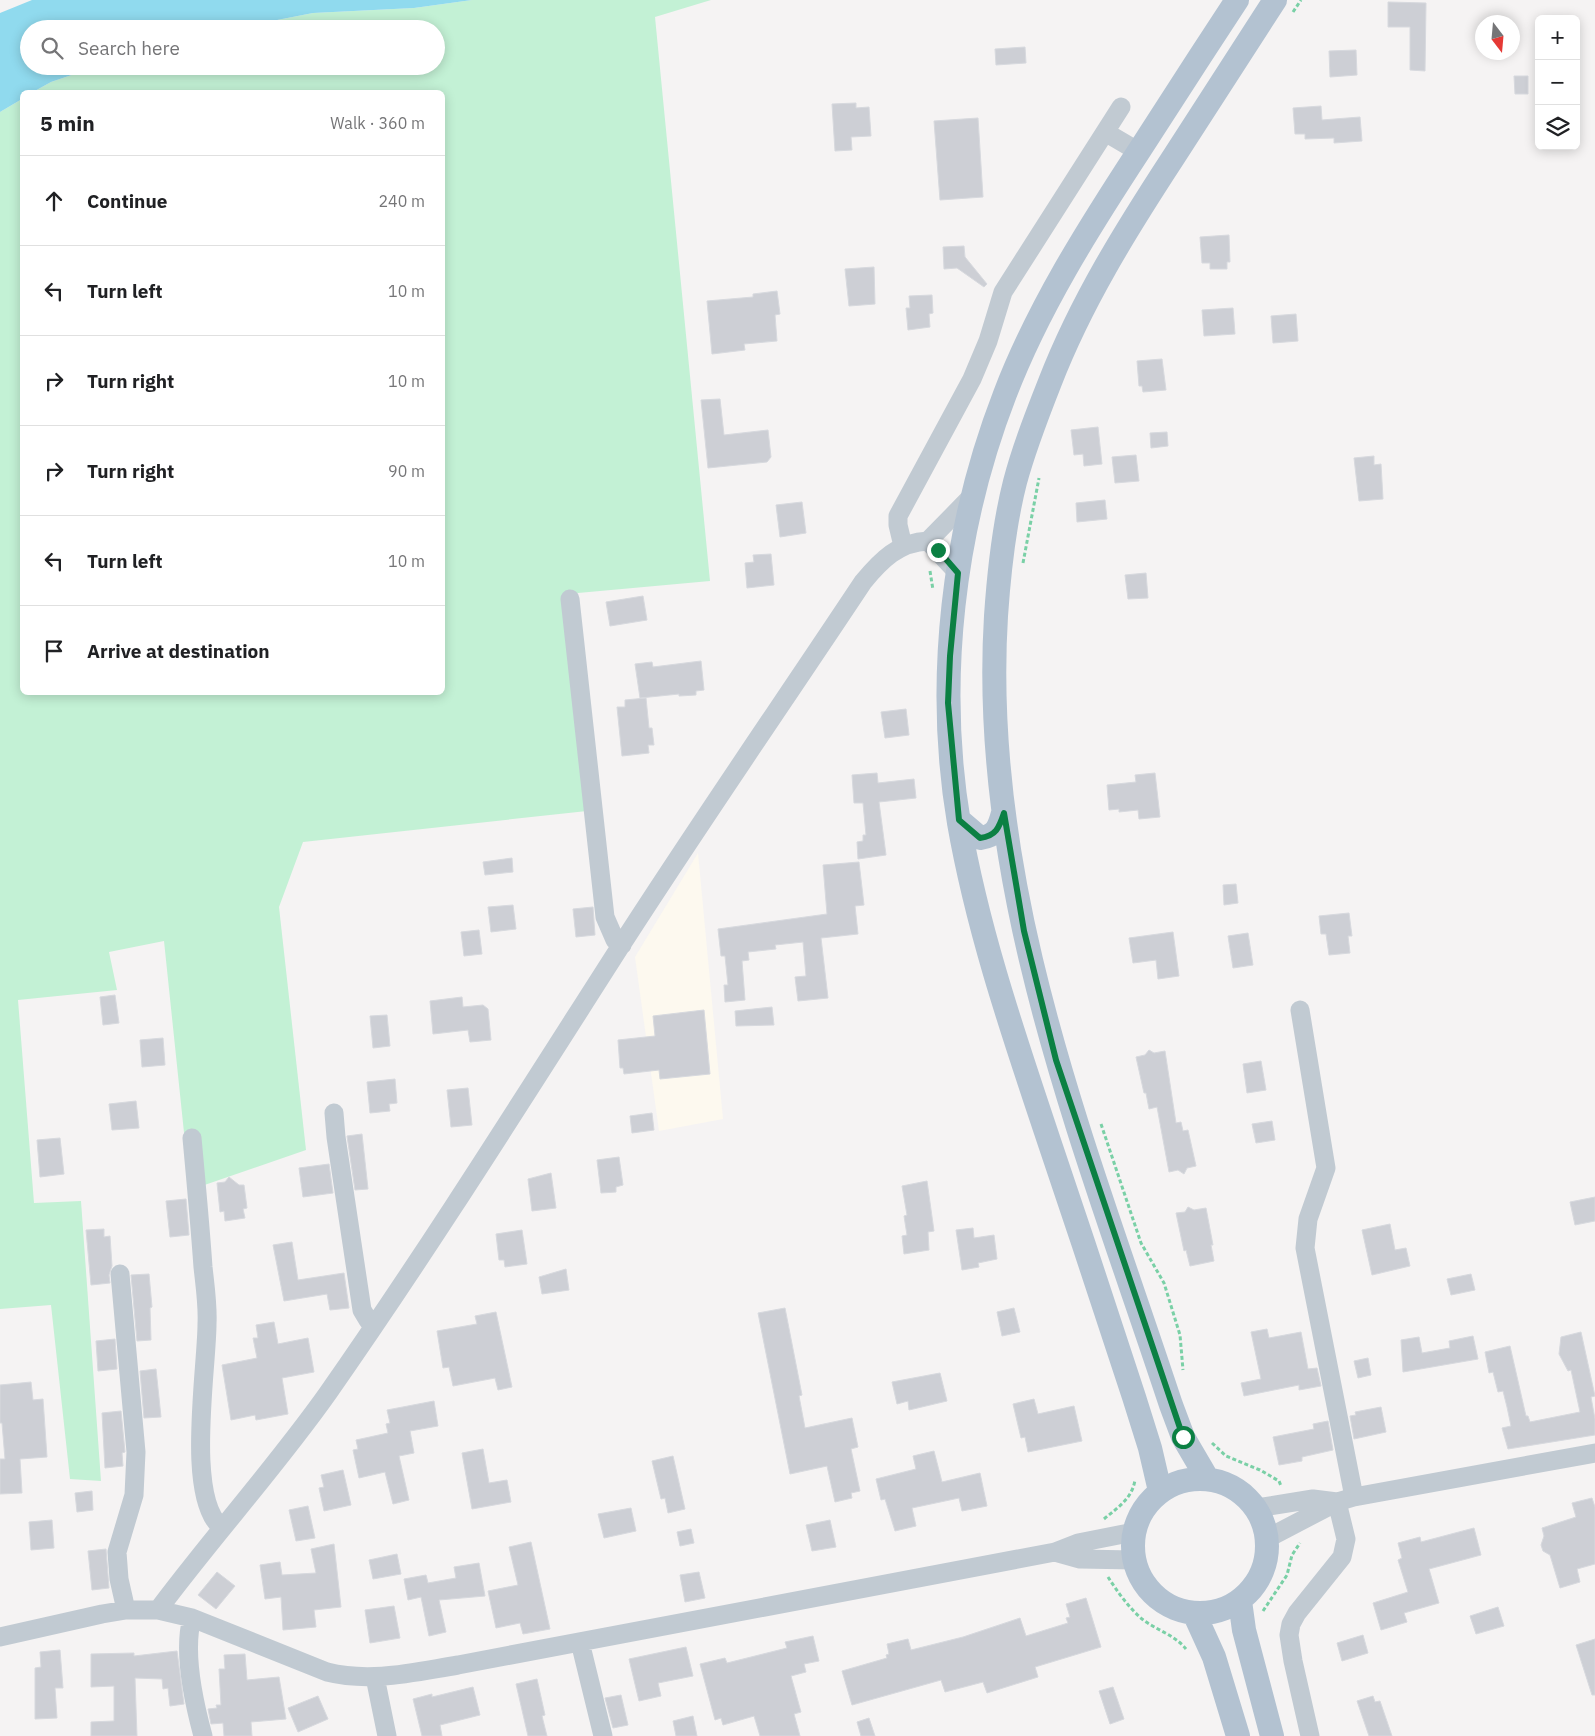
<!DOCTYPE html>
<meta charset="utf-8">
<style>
body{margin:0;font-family:"IBM Plex Sans",sans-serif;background:#f6f6f6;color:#202124}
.controls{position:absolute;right:15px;top:15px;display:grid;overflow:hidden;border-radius:8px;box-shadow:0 2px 12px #0003}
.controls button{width:45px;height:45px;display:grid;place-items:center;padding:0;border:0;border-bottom:1px solid #e0e0e0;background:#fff;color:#202124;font:25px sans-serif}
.compass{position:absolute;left:1475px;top:15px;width:45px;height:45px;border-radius:50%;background:#fff;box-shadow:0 2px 12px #0003;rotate:164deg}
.stop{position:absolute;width:15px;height:15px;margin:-11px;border:4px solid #0b8043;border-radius:50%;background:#fff}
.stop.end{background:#0b8043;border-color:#fff;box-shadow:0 1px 5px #0008}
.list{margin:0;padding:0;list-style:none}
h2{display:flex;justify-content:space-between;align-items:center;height:65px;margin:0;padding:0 20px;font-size:21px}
h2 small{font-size:16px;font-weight:400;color:#757577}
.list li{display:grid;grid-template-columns:32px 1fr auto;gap:15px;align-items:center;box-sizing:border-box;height:90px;padding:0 20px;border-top:1px solid #e0e0e0}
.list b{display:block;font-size:19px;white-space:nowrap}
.list em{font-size:16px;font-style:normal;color:#757577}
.icon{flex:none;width:28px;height:28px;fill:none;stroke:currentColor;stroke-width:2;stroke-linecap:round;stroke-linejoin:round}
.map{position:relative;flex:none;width:1595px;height:1736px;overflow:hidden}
.search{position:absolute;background:#fff;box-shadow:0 2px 12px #0003;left:20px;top:20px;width:425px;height:55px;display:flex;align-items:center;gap:12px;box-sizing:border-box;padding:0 18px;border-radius:28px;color:#757577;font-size:19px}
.panel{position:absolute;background:#fff;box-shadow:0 2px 12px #0003;left:20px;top:90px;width:425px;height:605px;border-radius:8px}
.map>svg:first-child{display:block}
</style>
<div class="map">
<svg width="1595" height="1736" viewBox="0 0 1595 1736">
<rect width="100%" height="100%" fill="#f5f3f3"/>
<!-- commercial -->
<path fill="#fdf9ef" d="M 698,853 L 723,1119 L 659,1131 L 635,957 Z"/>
<!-- green -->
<path fill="#c3f1d5" d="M 472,0 L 711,0 L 655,17 L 710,581 L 567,594 L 587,811 L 303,842 L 279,907 L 306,1150 L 190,1190 L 164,941 L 109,952 L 117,990 L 18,1000 L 34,1203 L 81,1201 L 101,1481 L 70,1479 L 51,1305 L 0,1309 L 0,112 L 22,99 L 22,692 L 442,692 L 442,92 L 33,92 L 51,82 L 98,66 L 436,66 L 436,29 L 231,29 L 313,13 L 414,8 Z"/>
<!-- water -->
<path fill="#90daee" d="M 32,0 L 472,0 L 414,8 L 313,13 L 231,29 L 29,29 L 29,66 L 98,66 L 51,82 L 33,92 L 22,92 L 22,99 L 0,112 L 0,13 Z"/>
<!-- building -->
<path fill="#cdcfd5" stroke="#d7d9de" d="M 1388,2 L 1426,3 L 1425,71 L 1410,70 L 1410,27 L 1388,27 Z
M 1025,47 L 1026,63 L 996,65 L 995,49 Z
M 1356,50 L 1357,75 L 1330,77 L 1329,51 Z
M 1514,76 L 1528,76 L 1528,94 L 1515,94 Z
M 856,103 L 856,108 L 869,107 L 871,136 L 851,137 L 852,150 L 835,151 L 832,104 Z
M 1321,106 L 1322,120 L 1360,117 L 1362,141 L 1334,143 L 1334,138 L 1305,139 L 1305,134 L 1295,134 L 1293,108 Z
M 978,118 L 983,197 L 940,200 L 934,121 Z
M 1229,235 L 1230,262 L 1227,262 L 1227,269 L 1210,269 L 1210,263 L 1202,263 L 1200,237 Z
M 964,246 L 965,257 L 987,284 L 984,287 L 957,268 L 944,269 L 943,247 Z
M 874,267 L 875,304 L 849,306 L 845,269 Z
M 777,291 L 780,314 L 775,315 L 777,341 L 744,344 L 745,350 L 712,354 L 707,301 L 753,297 L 753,294 Z
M 932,295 L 933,313 L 929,314 L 930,327 L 908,330 L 906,308 L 910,308 L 909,296 Z
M 1233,308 L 1235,334 L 1204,336 L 1202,310 Z
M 1296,314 L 1298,341 L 1273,343 L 1271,316 Z
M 1162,359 L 1166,390 L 1143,392 L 1142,386 L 1139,386 L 1137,361 Z
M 720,399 L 724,435 L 768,430 L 771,457 L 767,462 L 708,468 L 701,400 Z
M 1098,427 L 1102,464 L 1084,466 L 1083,454 L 1074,455 L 1071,430 Z
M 1167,432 L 1168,446 L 1151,448 L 1150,433 Z
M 1136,455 L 1139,481 L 1115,483 L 1112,457 Z
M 1374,456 L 1374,465 L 1381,464 L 1383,499 L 1359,501 L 1354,458 Z
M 1105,500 L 1107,519 L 1077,522 L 1076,503 Z
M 802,502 L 806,533 L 780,537 L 776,505 Z
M 771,554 L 774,585 L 747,588 L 745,563 L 754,562 L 753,555 Z
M 1146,573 L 1148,598 L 1128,599 L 1125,575 Z
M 643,596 L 647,620 L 610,626 L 606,602 Z
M 701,661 L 704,690 L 696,691 L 696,695 L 679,696 L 679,694 L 640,698 L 635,664 L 652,662 L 653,667 Z
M 646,698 L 649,728 L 652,728 L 654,745 L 648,745 L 649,753 L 622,756 L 617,707 L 625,707 L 625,700 Z
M 906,709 L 909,735 L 885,738 L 881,712 Z
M 877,773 L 878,783 L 914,779 L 916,798 L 879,802 L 886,855 L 858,859 L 857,842 L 863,841 L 863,835 L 866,835 L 863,803 L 854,803 L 852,775 Z
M 1155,773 L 1160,817 L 1139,819 L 1138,810 L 1119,812 L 1119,809 L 1109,810 L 1107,785 L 1136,782 L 1135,775 Z
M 512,858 L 513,872 L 485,875 L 483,862 Z
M 859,862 L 864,905 L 855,906 L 858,934 L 821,938 L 828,998 L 798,1001 L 795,977 L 806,976 L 803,942 L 775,945 L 776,949 L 748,952 L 749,960 L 742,961 L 745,1000 L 725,1002 L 724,985 L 728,985 L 725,956 L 721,956 L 718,929 L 827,914 L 823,865 Z
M 1236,884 L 1238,903 L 1224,905 L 1223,885 Z
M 513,905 L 516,929 L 491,932 L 488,907 Z
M 593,907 L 595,935 L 576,937 L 573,909 Z
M 1349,913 L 1352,936 L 1348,936 L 1350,953 L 1329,955 L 1326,934 L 1321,934 L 1319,916 Z
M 479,930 L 482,954 L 464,956 L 461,932 Z
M 1173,932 L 1179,976 L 1158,979 L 1156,960 L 1133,963 L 1129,938 Z
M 1248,933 L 1253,965 L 1233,968 L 1228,936 Z
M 115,995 L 119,1023 L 103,1025 L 100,997 Z
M 462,997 L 463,1007 L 483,1005 L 488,1009 L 491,1040 L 470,1042 L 468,1030 L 433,1034 L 430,1001 Z
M 772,1007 L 774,1025 L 736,1026 L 735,1011 Z
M 704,1010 L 710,1074 L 660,1079 L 659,1070 L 624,1074 L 623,1068 L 620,1068 L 618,1040 L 655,1036 L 653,1016 Z
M 387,1015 L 390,1046 L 373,1048 L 370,1016 Z
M 163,1038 L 165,1065 L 142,1067 L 140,1040 Z
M 1149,1050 L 1154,1053 L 1165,1051 L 1176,1123 L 1181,1122 L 1183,1131 L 1188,1130 L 1196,1166 L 1187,1168 L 1184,1174 L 1178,1170 L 1169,1172 L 1157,1107 L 1149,1109 L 1146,1093 L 1144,1093 L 1136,1057 L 1145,1055 Z
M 1261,1061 L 1266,1090 L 1247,1093 L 1243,1064 Z
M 395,1079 L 397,1103 L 389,1104 L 390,1111 L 370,1113 L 367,1082 Z
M 468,1088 L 472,1125 L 451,1127 L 447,1090 Z
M 136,1101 L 139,1128 L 112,1130 L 109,1104 Z
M 652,1113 L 654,1130 L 632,1133 L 630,1116 Z
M 1272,1121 L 1275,1140 L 1256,1143 L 1252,1124 Z
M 362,1134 L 368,1189 L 355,1190 L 347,1136 Z
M 60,1138 L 64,1174 L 40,1177 L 37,1140 Z
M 619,1157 L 623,1185 L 616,1187 L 616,1192 L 601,1193 L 597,1160 Z
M 329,1164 L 333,1193 L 303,1197 L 299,1168 Z
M 551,1173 L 556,1208 L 532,1211 L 528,1179 Z
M 229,1177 L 239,1185 L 244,1185 L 247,1208 L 243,1209 L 245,1218 L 225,1221 L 224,1211 L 220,1212 L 217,1183 L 225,1182 Z
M 927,1181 L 934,1231 L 928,1232 L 929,1250 L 904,1254 L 902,1236 L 907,1235 L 904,1216 L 907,1215 L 902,1186 Z
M 1595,1197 L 1595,1221 L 1575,1225 L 1570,1202 Z
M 186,1199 L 189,1235 L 170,1237 L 166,1201 Z
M 1188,1207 L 1194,1210 L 1206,1208 L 1213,1245 L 1211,1245 L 1214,1261 L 1190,1266 L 1186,1250 L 1184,1251 L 1176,1213 L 1185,1212 Z
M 1390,1224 L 1395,1250 L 1406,1248 L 1410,1266 L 1372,1275 L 1362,1230 Z
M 973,1228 L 974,1238 L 994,1235 L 997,1259 L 978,1263 L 979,1267 L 962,1270 L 956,1230 Z
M 104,1229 L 104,1237 L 110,1236 L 112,1266 L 109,1275 L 110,1283 L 91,1285 L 86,1230 Z
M 522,1230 L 527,1264 L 505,1267 L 504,1260 L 499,1260 L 496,1234 Z
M 292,1242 L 298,1280 L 344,1273 L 349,1308 L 330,1310 L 327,1294 L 284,1301 L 273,1245 Z
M 566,1269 L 569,1290 L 542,1294 L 539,1277 Z
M 149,1274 L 152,1307 L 150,1308 L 151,1340 L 137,1341 L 131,1275 Z
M 1471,1274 L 1475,1290 L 1451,1295 L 1447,1279 Z
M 785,1308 L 802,1395 L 799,1396 L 805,1428 L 852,1418 L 858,1447 L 851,1449 L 860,1491 L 851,1493 L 852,1498 L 835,1502 L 827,1466 L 790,1474 L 758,1313 Z
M 1014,1308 L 1020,1332 L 1002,1336 L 997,1312 Z
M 496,1312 L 512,1387 L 498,1390 L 495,1378 L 453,1386 L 449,1367 L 443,1368 L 437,1331 L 477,1324 L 475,1316 Z
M 274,1322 L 278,1344 L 308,1338 L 314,1372 L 282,1378 L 288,1414 L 256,1420 L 255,1415 L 231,1420 L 222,1365 L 257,1358 L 253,1338 L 258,1338 L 256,1325 Z
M 1267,1329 L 1269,1338 L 1301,1332 L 1308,1369 L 1317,1368 L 1321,1386 L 1299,1390 L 1299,1385 L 1244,1396 L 1241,1383 L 1261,1379 L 1251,1332 Z
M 1581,1332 L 1595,1396 L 1591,1397 L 1595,1419 L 1595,1435 L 1508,1449 L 1502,1428 L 1511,1426 L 1507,1407 L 1503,1391 L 1498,1392 L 1493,1372 L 1489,1373 L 1485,1352 L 1510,1346 L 1526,1416 L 1528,1416 L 1530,1422 L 1580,1412 L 1571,1370 L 1568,1371 L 1559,1354 L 1561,1337 Z
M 1473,1336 L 1478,1359 L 1403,1372 L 1401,1340 L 1419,1337 L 1422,1353 L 1450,1348 L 1449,1341 Z
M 115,1339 L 117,1369 L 98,1371 L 96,1341 Z
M 1368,1358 L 1371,1375 L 1358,1378 L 1354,1361 Z
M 156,1369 L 161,1417 L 144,1418 L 140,1371 Z
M 940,1373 L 947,1401 L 909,1410 L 908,1401 L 897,1404 L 892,1382 Z
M 31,1382 L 33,1400 L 43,1399 L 47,1457 L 20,1459 L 22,1493 L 0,1494 L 0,1459 L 5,1459 L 2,1423 L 0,1423 L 0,1385 Z
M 1034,1399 L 1038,1414 L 1074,1406 L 1082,1441 L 1028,1452 L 1025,1437 L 1021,1438 L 1013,1404 Z
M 434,1401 L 438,1426 L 410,1431 L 414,1453 L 399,1456 L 409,1500 L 393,1504 L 385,1472 L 359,1478 L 353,1450 L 358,1449 L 356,1440 L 388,1433 L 386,1424 L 390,1423 L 387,1410 Z
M 1381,1407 L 1386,1432 L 1354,1439 L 1350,1416 L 1356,1415 L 1355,1412 Z
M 121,1411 L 125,1452 L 122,1453 L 123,1466 L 105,1468 L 102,1413 Z
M 1328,1421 L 1333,1450 L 1302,1457 L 1302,1461 L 1279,1465 L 1273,1437 L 1314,1429 L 1313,1424 Z
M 483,1449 L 489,1483 L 507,1480 L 511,1502 L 472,1509 L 462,1453 Z
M 934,1451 L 942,1482 L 980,1473 L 987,1506 L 962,1511 L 959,1498 L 912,1508 L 916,1526 L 895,1531 L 885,1499 L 881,1500 L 876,1479 L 916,1469 L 913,1456 Z
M 673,1456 L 685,1509 L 668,1513 L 665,1498 L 661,1499 L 652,1461 Z
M 343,1470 L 351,1505 L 324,1511 L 319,1488 L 324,1487 L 321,1475 Z
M 92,1491 L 93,1510 L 77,1512 L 75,1493 Z
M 1592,1498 L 1595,1507 L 1595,1564 L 1577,1569 L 1580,1582 L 1560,1588 L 1550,1555 L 1543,1551 L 1541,1545 L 1544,1536 L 1542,1528 L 1576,1517 L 1572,1503 Z
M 308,1506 L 315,1538 L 296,1541 L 289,1510 Z
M 631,1508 L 636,1531 L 604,1538 L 598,1514 Z
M 52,1520 L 54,1548 L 31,1550 L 29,1522 Z
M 830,1520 L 836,1547 L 812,1551 L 806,1525 Z
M 1474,1528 L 1481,1555 L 1429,1569 L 1439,1603 L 1404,1613 L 1407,1622 L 1381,1630 L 1373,1603 L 1408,1592 L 1398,1560 L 1402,1558 L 1398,1543 L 1420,1537 L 1421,1542 Z
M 691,1529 L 694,1543 L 680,1546 L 677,1532 Z
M 531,1542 L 550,1629 L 523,1634 L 520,1623 L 496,1628 L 488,1591 L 518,1585 L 509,1547 Z
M 334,1544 L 341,1607 L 314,1610 L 316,1627 L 283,1630 L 281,1597 L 265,1599 L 260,1565 L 280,1562 L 282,1575 L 316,1573 L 311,1549 Z
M 106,1549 L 109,1588 L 92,1590 L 88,1551 Z
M 397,1554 L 401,1574 L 373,1579 L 369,1560 Z
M 479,1563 L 485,1596 L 439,1600 L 446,1632 L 429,1636 L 421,1597 L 408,1600 L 404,1579 L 426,1575 L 428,1583 L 456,1578 L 454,1567 Z
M 217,1572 L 235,1586 L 216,1609 L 198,1595 Z
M 699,1572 L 705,1598 L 685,1602 L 680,1575 Z
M 1086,1598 L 1101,1647 L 1035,1667 L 1038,1677 L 987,1693 L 983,1682 L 945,1692 L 941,1680 L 852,1705 L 842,1671 L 887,1658 L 886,1655 L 889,1654 L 887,1644 L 908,1639 L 911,1650 L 963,1637 L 1020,1618 L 1026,1636 L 1068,1623 L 1066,1618 L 1070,1617 L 1066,1604 Z
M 394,1606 L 400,1638 L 370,1643 L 365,1610 Z
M 1498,1607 L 1504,1626 L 1476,1634 L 1470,1616 Z
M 1363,1635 L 1368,1653 L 1342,1661 L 1337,1643 Z
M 813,1636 L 819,1661 L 804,1664 L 806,1672 L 791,1676 L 801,1712 L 794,1714 L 800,1736 L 760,1736 L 754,1716 L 723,1725 L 721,1718 L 715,1720 L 700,1664 L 725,1658 L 727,1663 L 787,1648 L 785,1642 Z
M 1595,1639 L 1595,1695 L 1592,1695 L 1576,1645 Z
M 686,1647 L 693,1676 L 658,1683 L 661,1696 L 639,1701 L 629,1659 Z
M 60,1650 L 63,1688 L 55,1688 L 57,1718 L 35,1719 L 35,1668 L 41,1667 L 40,1652 Z
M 177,1651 L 184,1704 L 170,1706 L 168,1688 L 163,1689 L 162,1679 L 135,1678 L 137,1736 L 91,1736 L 91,1722 L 114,1721 L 114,1686 L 91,1687 L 91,1654 L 134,1653 L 134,1656 Z
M 245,1654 L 247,1680 L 279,1677 L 286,1719 L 251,1722 L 252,1736 L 224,1736 L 223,1723 L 211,1724 L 208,1709 L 217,1708 L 216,1705 L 221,1705 L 219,1669 L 225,1669 L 224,1655 Z
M 537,1679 L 545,1715 L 542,1716 L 547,1736 L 528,1736 L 516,1684 Z
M 473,1687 L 480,1715 L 440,1725 L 442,1736 L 422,1736 L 413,1699 L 432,1694 L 432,1697 Z
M 1113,1687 L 1124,1719 L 1110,1724 L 1099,1691 Z
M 621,1695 L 628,1725 L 613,1728 L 605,1698 Z
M 318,1696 L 328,1719 L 298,1732 L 288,1708 Z
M 1373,1696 L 1375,1702 L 1380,1701 L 1392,1736 L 1369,1736 L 1357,1701 Z
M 693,1716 L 697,1736 L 676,1736 L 673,1721 Z
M 869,1718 L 875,1736 L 861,1736 L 857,1722 Z"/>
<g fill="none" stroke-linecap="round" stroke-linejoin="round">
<!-- path -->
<path stroke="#7ad0a6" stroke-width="3" stroke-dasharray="4 2.5" stroke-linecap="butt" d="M 1293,12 L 1301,0
M 1023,563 L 1039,478
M 930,571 L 933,590
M 1101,1124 L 1141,1243 L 1164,1283 L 1180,1335 L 1183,1370
M 1212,1443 L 1226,1456 L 1260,1470 L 1279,1481 L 1281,1486
M 1104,1519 C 1117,1508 1132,1499 1135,1480
M 1108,1577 C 1117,1591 1129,1608 1142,1619 C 1156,1630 1175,1635 1186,1649
M 1263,1611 L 1287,1575 L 1292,1555 L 1300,1543"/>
<!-- minor -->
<path stroke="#c1cad2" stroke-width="19" d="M 1105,132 L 1139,152
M 928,541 L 958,573
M 903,546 L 898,525 L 898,516 L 972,379 L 988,341 L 1003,292 L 1121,107
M 570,599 L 605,917 L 615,940 L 622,945
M 1300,1010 L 1326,1168 L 1308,1219 L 1305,1248 L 1354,1497
M 334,1113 L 336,1137 L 362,1310 L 368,1320 L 375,1324
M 192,1138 C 196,1181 200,1224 203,1267 C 205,1286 208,1305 207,1324 C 207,1369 185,1499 222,1528
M 120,1274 L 136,1452 L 134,1495 L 117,1552 L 119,1579 L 126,1610
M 1257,1508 L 1313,1499 L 1337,1502
M 1268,1538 L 1337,1502 L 1354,1497 L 1595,1453
M 1055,1552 L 1080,1559 L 1134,1560
M 158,1610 C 213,1536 275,1468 328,1393 C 430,1247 524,1097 620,947 C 699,824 782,704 863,582 C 881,560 899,542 928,541 L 973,495
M 192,1618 C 183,1651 194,1703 203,1736
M 0,1637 L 102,1614 L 126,1610 L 158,1610 L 192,1618 L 327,1672 C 371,1683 414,1672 458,1665 L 1055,1552 L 1078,1543 L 1134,1532
M 580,1642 L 603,1736
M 375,1677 L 387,1736
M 1310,1736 L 1293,1661 L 1289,1635 L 1291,1624 L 1297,1613 L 1342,1557 L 1346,1539 L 1337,1502"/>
<!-- major -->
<path stroke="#b3c2d1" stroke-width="24" d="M 959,820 L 980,838 C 996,836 999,828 1003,813
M 1207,1478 L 1183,1437 L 1171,1405 C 1087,1150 979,890 996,616 C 999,572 1004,525 1015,482 C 1024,448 1037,415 1050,382 C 1081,302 1126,230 1173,158 C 1207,106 1241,53 1275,0
M1133 1546a67 67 0 1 1 134 0a67 67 0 1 1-134 0Z
M 1160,1491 L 1150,1448 L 1134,1397 C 1106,1312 1078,1226 1049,1141 C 1014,1036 978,932 959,823 C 935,681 953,528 1005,394 C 1038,308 1088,229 1139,151 C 1171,101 1204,50 1237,0
M 1240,1601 L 1244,1630 L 1272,1736
M 1194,1613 L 1214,1657 L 1238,1736"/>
</g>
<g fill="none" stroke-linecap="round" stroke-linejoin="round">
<!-- route -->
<path stroke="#0b8043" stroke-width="6" d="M 938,550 L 958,573 L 950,656 L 948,703 L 959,820 L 980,838 C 996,836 999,828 1004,813 L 1024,931 L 1056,1060 L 1183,1437"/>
</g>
</svg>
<div class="controls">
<button>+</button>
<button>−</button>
<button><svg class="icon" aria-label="layers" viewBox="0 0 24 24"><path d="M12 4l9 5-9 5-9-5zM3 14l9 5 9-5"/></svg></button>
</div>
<svg class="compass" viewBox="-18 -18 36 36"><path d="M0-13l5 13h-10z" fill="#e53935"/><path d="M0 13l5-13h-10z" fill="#757577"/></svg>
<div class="stop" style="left:1183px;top:1437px"></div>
<div class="stop end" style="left:938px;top:550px"></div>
<div class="search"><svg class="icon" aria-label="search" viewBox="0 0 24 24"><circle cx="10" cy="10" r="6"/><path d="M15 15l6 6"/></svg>Search here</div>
<section class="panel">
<h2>5 min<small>Walk · 360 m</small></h2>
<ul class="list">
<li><svg class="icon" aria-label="ahead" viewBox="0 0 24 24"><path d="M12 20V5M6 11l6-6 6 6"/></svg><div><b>Continue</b></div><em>240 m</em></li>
<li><svg class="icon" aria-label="left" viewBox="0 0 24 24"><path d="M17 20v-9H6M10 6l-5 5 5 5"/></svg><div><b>Turn left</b></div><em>10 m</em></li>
<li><svg class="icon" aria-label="right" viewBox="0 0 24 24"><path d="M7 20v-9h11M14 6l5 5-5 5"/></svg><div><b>Turn right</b></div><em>10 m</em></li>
<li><svg class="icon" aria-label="right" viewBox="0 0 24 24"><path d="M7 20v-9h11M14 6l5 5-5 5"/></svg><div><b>Turn right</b></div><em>90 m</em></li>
<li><svg class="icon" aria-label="left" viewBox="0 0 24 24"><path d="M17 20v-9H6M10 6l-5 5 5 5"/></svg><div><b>Turn left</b></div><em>10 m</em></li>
<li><svg class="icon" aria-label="arrive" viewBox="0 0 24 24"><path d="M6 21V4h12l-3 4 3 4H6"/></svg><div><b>Arrive at destination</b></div></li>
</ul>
</section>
</div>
